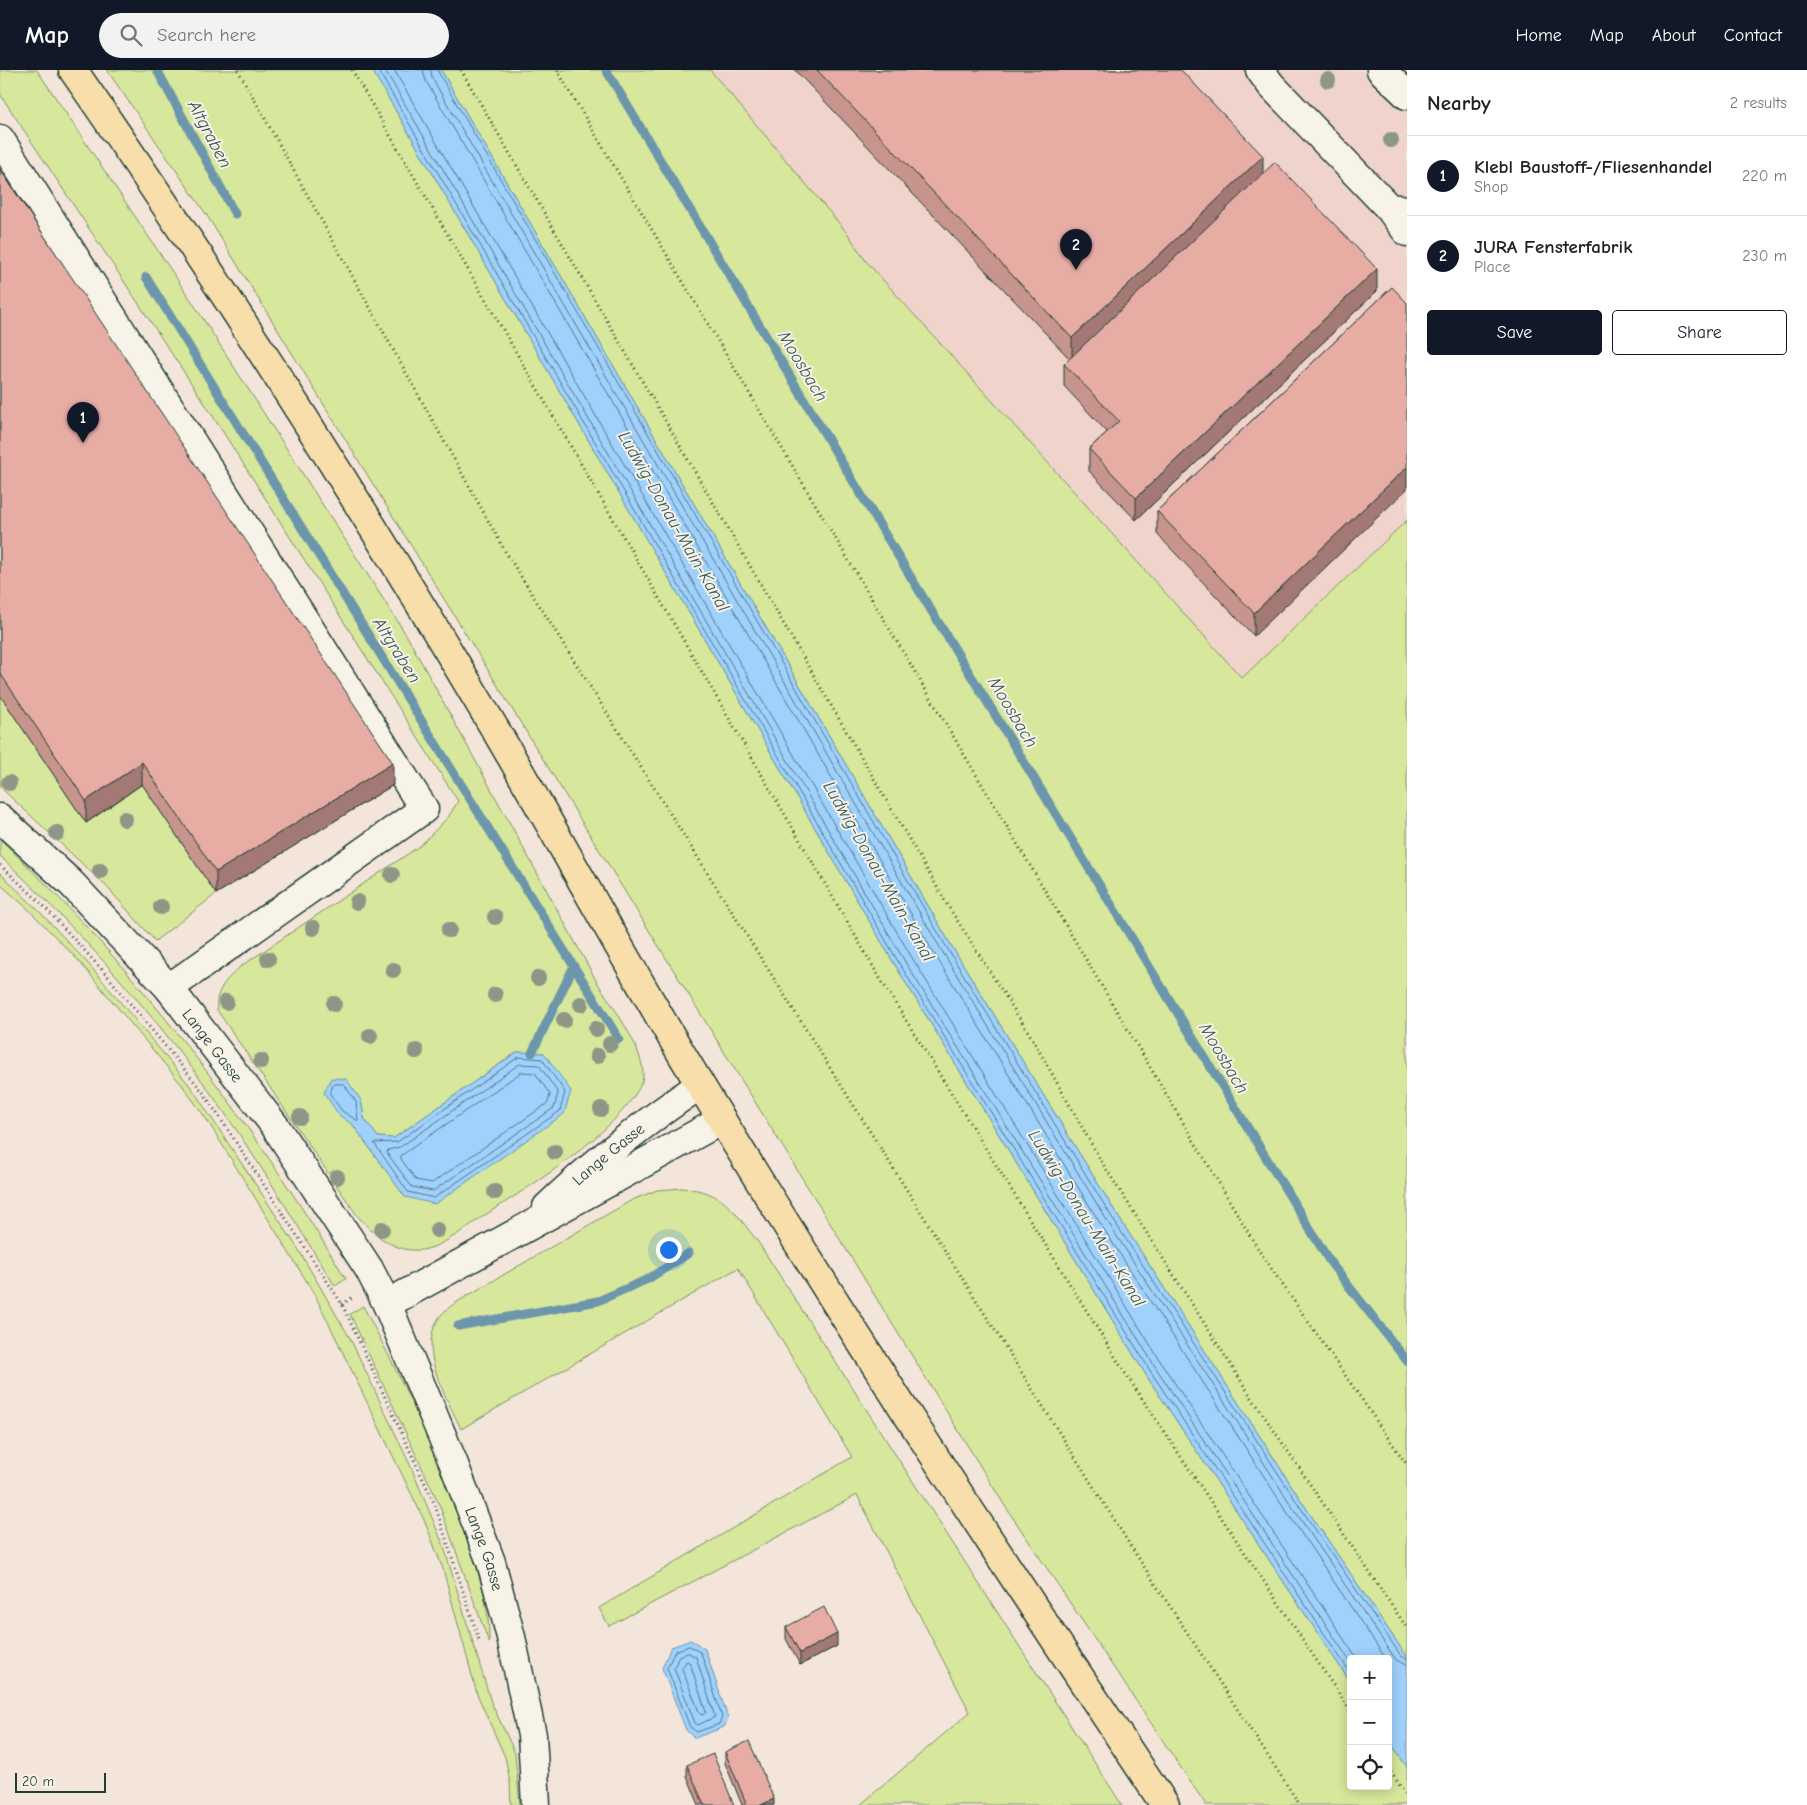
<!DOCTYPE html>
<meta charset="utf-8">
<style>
body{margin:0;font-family:"Comic Neue",sans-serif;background:#f2f2f2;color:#222}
.controls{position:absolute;right:15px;bottom:15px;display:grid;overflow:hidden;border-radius:5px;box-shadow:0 2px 12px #0003}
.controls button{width:45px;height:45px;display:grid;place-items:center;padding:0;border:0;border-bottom:1px solid #e0e0e0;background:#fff;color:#222;font:25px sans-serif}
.scale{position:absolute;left:15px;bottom:12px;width:91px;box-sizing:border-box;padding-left:5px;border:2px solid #1f3d34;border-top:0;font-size:14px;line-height:18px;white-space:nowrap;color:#1f3d34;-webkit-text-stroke:4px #f7f3e8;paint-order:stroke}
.you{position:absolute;left:668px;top:1179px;width:18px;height:18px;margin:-12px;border:4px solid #fff;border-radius:50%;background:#1a73e8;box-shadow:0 0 0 8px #1a73e833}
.badge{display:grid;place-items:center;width:32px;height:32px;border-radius:50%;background:#111827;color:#fff;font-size:16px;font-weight:700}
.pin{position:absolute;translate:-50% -41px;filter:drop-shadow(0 1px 2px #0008)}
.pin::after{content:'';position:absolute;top:26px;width:18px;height:15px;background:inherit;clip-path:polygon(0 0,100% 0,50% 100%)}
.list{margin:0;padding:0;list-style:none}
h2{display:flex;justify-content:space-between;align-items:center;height:65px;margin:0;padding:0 20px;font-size:21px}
h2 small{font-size:16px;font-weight:400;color:#767676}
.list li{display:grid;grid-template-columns:32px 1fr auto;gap:15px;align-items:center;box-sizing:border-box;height:80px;padding:0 20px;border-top:1px solid #e0e0e0}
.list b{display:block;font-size:19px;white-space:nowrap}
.list p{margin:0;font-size:16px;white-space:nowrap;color:#767676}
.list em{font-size:16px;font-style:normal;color:#767676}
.actions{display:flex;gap:10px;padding:15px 20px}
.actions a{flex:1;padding:11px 0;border:1px solid #111827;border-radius:5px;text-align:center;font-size:18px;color:#111827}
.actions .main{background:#111827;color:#fff}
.icon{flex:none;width:28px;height:28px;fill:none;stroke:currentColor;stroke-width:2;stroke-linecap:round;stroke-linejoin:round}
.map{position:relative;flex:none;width:1407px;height:1735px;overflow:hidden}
header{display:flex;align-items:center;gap:30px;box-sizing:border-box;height:70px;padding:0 25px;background:#111827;color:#fff}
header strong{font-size:24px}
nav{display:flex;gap:28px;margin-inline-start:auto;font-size:18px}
.search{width:350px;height:45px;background:#f2f2f2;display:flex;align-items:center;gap:12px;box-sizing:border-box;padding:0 18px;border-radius:28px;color:#767676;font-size:19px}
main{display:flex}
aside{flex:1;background:#fff}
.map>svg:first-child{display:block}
</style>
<header>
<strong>Map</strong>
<div class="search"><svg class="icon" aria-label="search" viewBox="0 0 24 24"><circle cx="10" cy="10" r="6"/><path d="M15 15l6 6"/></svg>Search here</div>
<nav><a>Home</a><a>Map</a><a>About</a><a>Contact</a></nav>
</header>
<main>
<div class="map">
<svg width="1407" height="1735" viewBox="0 0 1407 1735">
<rect width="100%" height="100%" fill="#f4e5db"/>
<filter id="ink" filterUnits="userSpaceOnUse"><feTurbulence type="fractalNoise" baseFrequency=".02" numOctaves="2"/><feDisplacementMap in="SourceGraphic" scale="10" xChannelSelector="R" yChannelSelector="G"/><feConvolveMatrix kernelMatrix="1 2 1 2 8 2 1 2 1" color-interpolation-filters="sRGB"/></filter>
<g filter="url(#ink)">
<!-- built -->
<path fill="#f0d4cb" d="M 707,0 L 1407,0 L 1407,450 L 1242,608 L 865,190 Z"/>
<!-- green -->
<path fill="#d7e79b" stroke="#7b9268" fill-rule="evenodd" d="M 0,0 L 37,0 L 191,230 L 407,566 L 597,912 C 611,934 645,980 643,1007 C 641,1024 610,1055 597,1066 C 562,1097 521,1122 482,1147 C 466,1158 446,1174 427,1179 C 398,1186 372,1164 356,1144 L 217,940 C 215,920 226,910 240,897 L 421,775 L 449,746 L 458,731 L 207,337 L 0,24 ZM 517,982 L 544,983 L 405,1127 L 353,1055 L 361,1030 L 364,1048 L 378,1067 L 394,1068 Z
M 107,0 L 372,0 L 895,895 L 1146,1305 L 1351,1613 L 1351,1716 L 1388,1716 L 1388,1669 L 1407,1697 L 1407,1735 L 1206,1735 L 1003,1433 L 206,144 Z
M 441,0 L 710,0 L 848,164 L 865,190 L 1242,608 L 1407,450 L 1407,1587 L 1304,1435 L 1121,1151 L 951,875 Z
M 0,625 L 86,753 L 142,714 L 216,824 L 155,871 L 106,816 L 0,717 Z
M 0,769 C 138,900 248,1046 346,1209 L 335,1216 C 293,1149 253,1081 207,1018 C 147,936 74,855 0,786 Z
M 0,803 L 42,844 L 92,898 L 191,1017 L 297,1177 L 351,1270 L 411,1397 L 444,1477 L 491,1632 L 515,1683 L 520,1735 L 511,1735 L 510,1712 L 505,1687 L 477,1624 L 443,1499 L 425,1452 L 315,1225 L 207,1050 L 182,1015 L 78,890 L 27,838 L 0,814 Z
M 682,1118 C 724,1121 733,1140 758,1172 L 1122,1735 L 860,1735 L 970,1642 L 857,1425 L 609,1556 L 599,1538 L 852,1387 L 738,1198 L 461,1359 C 447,1327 414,1277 442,1244 C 448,1237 459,1231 467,1226 L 632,1130 L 657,1120 Z
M 363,1236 C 401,1307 435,1379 462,1455 C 476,1494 490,1531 489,1573 L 439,1434 L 350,1244 Z"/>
<!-- water -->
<path fill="#9fd1fc" stroke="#6c96ac" d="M 372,0 L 441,0 L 951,875 L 1121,1151 L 1304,1435 L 1407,1587 L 1407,1697 L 1388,1669 L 1388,1589 L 1351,1589 L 1351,1613 L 1146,1305 L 895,895 Z
M 517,982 L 544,983 L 571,1021 L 564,1044 L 435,1134 L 405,1127 L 353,1055 L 339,1045 L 324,1023 L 331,1008 L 346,1009 L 361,1030 L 364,1048 L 378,1067 L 394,1068 Z
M 691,1570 L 705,1579 L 728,1648 L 724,1657 L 695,1668 L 686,1660 L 662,1598 L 671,1577 Z"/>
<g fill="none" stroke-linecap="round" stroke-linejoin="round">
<!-- shore -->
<path stroke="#527884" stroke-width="1" d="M 378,0 L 899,893 L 1151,1302 L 1351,1604
M 385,0 L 904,890 L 1156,1298 L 1351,1593
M 394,0 L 911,886 L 1162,1294 L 1357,1589
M 423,0 L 426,11 L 935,885 L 1105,1161 L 1289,1445 L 1386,1589
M 431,0 L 432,8 L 942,881 L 1111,1157 L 1295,1441 L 1396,1590 L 1407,1595
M 437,0 L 947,878 L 1116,1154 L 1300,1437 L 1401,1586 L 1407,1589
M 519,987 L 542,989 L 565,1022 L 560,1041 L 434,1128 L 408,1122 L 374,1073 L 397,1072 Z
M 520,994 L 539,995 L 558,1023 L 554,1038 L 433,1121 L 412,1117 L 387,1083 L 388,1080 L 400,1077 Z
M 522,1002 L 535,1003 L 550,1024 L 548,1033 L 432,1113 L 416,1110 L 401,1089 L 401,1086 Z
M 334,1014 L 344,1014 L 356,1032 L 358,1051 L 342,1041 L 330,1024 Z
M 690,1576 L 701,1583 L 722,1647 L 719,1654 L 697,1662 L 690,1657 L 667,1598 L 675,1581 Z
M 689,1583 L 696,1587 L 715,1647 L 698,1655 L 695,1653 L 674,1598 L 679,1586 Z
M 687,1591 L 690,1593 L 706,1642 L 703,1645 L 700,1644 L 682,1599 Z"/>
<!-- stream -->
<path stroke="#6c96ac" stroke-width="9" d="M 157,0 L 235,144
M 606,0 L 915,514 L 1330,1192 L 1407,1291
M 146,207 L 619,969
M 532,983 L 573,898
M 458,1256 L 598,1231 L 648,1209 L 689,1183"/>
<defs>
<g id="minor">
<path d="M 1260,0 L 1271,15 L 1389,138 L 1407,140"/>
<path d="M 1381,0 L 1407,25"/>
<path d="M 0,69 L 424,739 L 169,918"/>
<path d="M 1389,138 L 1407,162"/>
<path id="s1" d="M 0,748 L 71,813 L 169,918 L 275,1056 L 369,1199 L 387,1234 L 453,1392 L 491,1492 L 511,1567 L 532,1665 L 536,1735"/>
<path id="s2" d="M 547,1137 C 595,1091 645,1052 700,1015"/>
<path d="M 387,1234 L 722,1050"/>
</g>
<path id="major" d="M 73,0 C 222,214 362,435 495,659 C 565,778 629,899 701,1016 C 849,1260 1007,1498 1165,1735"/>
</defs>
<!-- minor casing -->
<use href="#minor" stroke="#1f3d34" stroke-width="31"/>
<!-- major casing -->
<use href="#major" stroke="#1f3d34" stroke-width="31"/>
<!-- path -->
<path stroke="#1f3d34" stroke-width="3" stroke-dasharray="1 4" stroke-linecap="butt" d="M 238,0 L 505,481 L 1137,1486 L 1300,1735
M 352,0 L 881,910 L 1127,1306 L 1351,1642
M 461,0 L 948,836 L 1029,963 L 1101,1091 L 1250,1325 L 1407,1558
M 557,0 L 1260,1182 L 1407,1395
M 0,795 L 41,833 L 105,903 L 203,1022 L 342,1234 L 435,1435 L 480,1573
M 342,1234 L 352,1228
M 1388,1698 L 1407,1726"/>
<!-- minor -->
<use href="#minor" stroke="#f7f3e8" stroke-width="28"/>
<!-- major -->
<use href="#major" stroke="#f8deab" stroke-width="28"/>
</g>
<!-- trees -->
<g fill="#8e9687">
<circle cx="1328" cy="10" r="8"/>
<circle cx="1391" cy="70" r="8"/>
<circle cx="9" cy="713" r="8"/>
<circle cx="125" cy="749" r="8"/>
<circle cx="57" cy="763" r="8"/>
<circle cx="100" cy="801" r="8"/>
<circle cx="392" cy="805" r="8"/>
<circle cx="357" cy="832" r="8"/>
<circle cx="161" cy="837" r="8"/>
<circle cx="495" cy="847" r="8"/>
<circle cx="313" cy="858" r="8"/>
<circle cx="449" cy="860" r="8"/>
<circle cx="268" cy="889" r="8"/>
<circle cx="393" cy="900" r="8"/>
<circle cx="538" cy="908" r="8"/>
<circle cx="495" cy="925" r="8"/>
<circle cx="226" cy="932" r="8"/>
<circle cx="334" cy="934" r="8"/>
<circle cx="581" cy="934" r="8"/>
<circle cx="564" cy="950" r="8"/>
<circle cx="596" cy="959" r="8"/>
<circle cx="370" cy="966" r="8"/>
<circle cx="610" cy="974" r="8"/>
<circle cx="416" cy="981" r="8"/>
<circle cx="597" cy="986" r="8"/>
<circle cx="261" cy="991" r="8"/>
<circle cx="601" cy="1039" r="8"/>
<circle cx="300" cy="1047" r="8"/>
<circle cx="555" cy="1082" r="8"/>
<circle cx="337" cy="1107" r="8"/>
<circle cx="495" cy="1122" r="8"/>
<circle cx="382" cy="1159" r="8"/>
<circle cx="437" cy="1160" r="8"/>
</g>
<!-- wall -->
<path fill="#c7958e" stroke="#1f3d34" d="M 795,0 L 1181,0 L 1263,104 L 1377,221 L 1136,450 L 1089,401 L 1089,379 L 1107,362 L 1064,316 L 1064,294 L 1070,289 Z
M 0,99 L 393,715 L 216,824 L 142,714 L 86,753 L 0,625 Z
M 1392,217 L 1254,566 L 1157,464 L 1157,441 Z
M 786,1557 L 837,1576 L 800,1595 L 786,1569 Z
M 725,1682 L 774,1735 L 742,1735 L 725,1693 Z
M 687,1695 L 734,1735 L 699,1735 L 687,1706 Z"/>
<!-- shaded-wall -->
<path fill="#a27974" stroke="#1f3d34" d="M 1263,86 L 1263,109 L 1072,291 L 1072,268 Z
M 1377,199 L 1377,221 L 1136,450 L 1136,428 Z
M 1407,397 L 1407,419 L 1254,566 L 1254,543 Z
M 142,692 L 142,714 L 86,753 L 86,731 Z
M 393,693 L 393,715 L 216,824 L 216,802 Z
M 837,1564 L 837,1576 L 800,1595 L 800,1583 Z
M 774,1729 L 774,1735 L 761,1735 Z"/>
<!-- building -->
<path fill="#e7ada5" stroke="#1f3d34" d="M 817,0 L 1181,0 L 1263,86 L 1072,268 Z
M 1275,92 L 1377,199 L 1136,428 L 1089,379 L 1119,351 L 1064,294 Z
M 0,99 L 393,693 L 216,802 L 142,692 L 86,731 L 0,603 Z
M 1392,217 L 1407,233 L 1407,397 L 1254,543 L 1157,441 Z
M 824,1537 L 837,1564 L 800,1583 L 786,1557 Z
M 749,1671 L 774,1729 L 761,1735 L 747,1735 L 725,1682 Z
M 713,1684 L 734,1735 L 704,1735 L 687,1695 Z"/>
</g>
<g text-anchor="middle" stroke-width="4" stroke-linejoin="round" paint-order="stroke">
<!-- street labels -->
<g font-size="16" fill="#1f3d34" stroke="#f7f3e8">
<text dy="6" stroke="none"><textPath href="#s1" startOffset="312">Lange Gasse</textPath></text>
<text dy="6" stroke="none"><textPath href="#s2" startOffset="81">Lange Gasse</textPath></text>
<text dy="6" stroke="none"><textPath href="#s1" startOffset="888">Lange Gasse</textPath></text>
</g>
<!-- water labels -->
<g font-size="18" font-style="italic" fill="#395b5c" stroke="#f7f3e8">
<text transform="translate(210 64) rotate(62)" y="6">Altgraben</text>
<text transform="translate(803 296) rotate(59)" y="6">Moosbach</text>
<text transform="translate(674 451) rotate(60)" y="6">Ludwig-Donau-Main-Kanal</text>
<text transform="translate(397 580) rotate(58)" y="6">Altgraben</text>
<text transform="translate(1013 642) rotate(59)" y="6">Moosbach</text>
<text transform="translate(879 801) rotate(60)" y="6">Ludwig-Donau-Main-Kanal</text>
<text transform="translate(1224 988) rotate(59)" y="6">Moosbach</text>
<text transform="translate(1087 1148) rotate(58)" y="6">Ludwig-Donau-Main-Kanal</text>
</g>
</g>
</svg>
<div class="controls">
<button>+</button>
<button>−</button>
<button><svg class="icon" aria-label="locate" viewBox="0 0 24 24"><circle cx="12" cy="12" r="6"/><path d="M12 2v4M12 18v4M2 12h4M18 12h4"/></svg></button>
</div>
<div class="scale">20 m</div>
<div class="you"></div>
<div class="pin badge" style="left:83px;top:373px">1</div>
<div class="pin badge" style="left:1076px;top:200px">2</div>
</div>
<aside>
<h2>Nearby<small>2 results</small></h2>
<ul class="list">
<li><span class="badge">1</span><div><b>Klebl Baustoff-/Fliesenhandel</b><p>Shop</p></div><em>220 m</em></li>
<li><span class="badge">2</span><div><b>JURA Fensterfabrik</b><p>Place</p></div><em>230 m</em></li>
</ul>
<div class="actions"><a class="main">Save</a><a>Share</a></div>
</aside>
</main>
